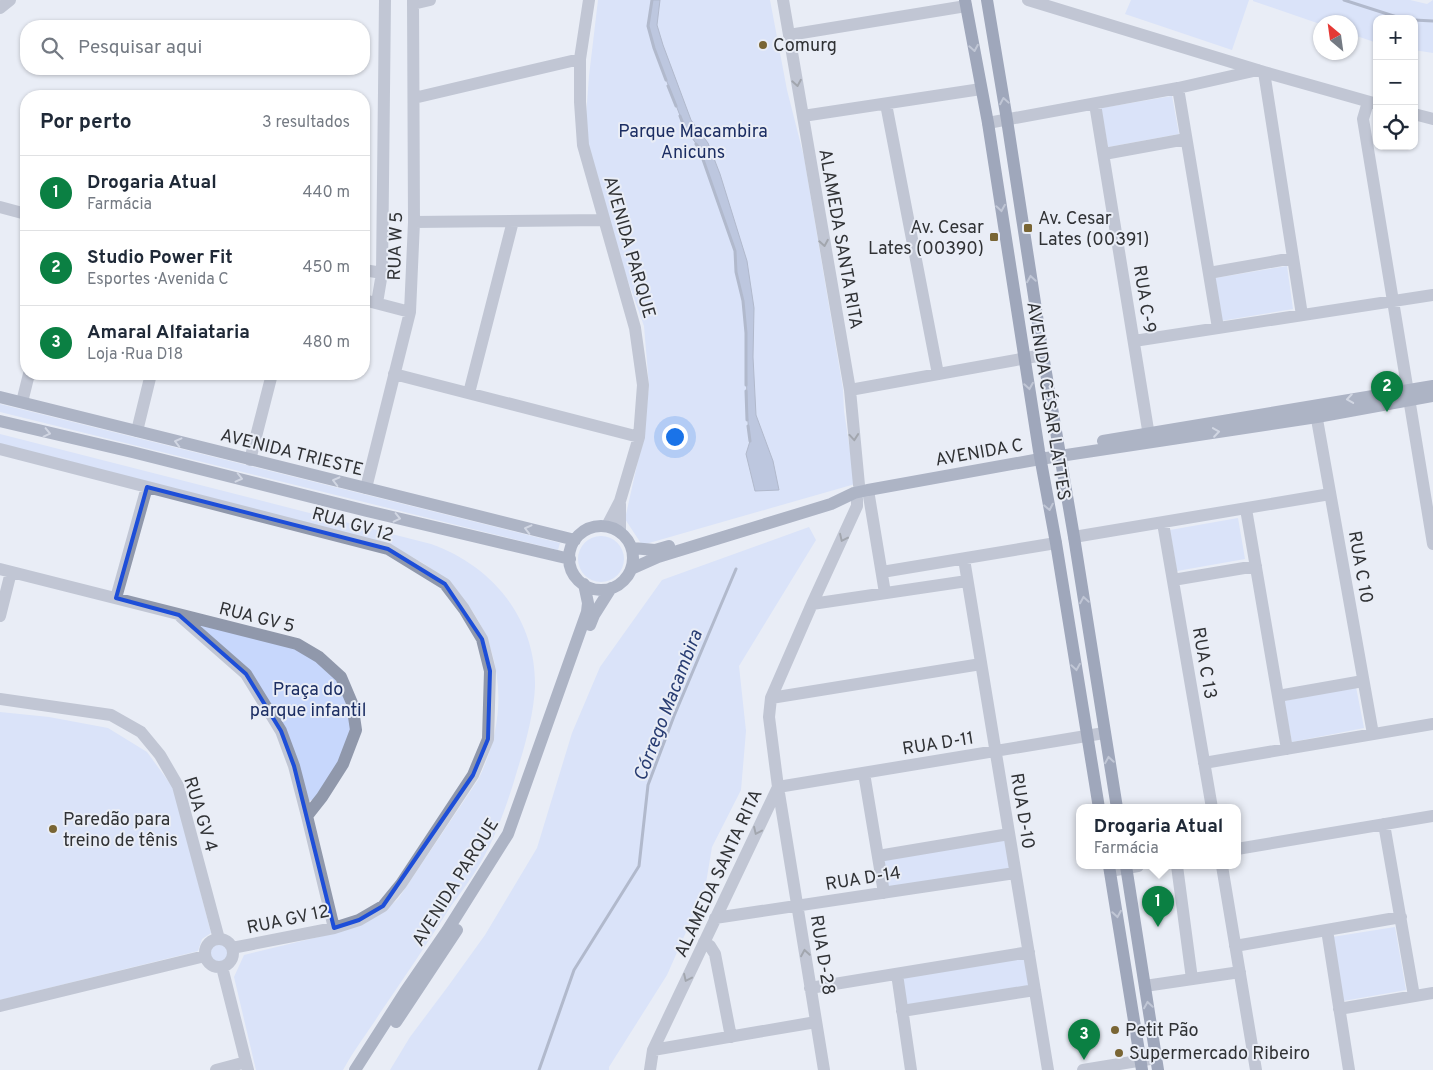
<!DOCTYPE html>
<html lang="pt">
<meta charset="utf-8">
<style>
body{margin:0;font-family:Overpass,sans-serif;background:#f2f2f3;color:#1f2937}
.controls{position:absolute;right:15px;top:15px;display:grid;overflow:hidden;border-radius:10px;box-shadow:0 1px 4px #0004}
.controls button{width:45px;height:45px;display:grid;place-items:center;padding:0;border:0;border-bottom:1px solid #e0e1e3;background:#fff;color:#1f2937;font:25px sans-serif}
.compass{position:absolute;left:1313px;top:15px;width:45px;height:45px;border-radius:50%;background:#fff;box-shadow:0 1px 4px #0004;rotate:331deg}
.you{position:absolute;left:674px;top:436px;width:18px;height:18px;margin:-12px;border:4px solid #fff;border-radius:50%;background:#1a73e8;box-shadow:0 0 0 8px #1a73e833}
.badge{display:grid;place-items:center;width:32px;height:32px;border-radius:50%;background:#0b8043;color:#fff;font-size:16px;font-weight:700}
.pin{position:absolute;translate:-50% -41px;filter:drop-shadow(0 1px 2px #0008)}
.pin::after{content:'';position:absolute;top:26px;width:18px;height:15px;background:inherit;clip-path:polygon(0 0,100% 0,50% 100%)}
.popup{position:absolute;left:1076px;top:804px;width:165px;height:65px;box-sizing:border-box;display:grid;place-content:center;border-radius:10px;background:#fff;filter:drop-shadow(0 1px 4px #0005);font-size:16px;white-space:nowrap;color:#747a83}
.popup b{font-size:19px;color:#1f2937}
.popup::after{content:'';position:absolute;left:50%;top:100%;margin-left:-10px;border:10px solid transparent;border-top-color:#fff}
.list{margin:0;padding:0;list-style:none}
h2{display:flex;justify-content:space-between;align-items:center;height:65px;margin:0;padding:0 20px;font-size:21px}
h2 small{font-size:16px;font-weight:400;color:#747a83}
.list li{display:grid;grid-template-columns:32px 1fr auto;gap:15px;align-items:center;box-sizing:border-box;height:75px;padding:0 20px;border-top:1px solid #e0e1e3}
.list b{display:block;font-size:19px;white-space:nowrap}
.list p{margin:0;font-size:16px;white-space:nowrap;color:#747a83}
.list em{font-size:16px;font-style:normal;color:#747a83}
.icon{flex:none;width:28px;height:28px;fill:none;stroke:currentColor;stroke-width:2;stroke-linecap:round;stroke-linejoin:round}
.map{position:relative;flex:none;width:1433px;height:1070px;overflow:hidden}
.search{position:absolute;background:#fff;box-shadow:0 1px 4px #0004;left:20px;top:20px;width:350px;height:55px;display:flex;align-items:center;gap:12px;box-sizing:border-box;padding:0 18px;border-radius:20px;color:#747a83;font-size:19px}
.panel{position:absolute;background:#fff;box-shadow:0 1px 4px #0004;left:20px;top:90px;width:350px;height:290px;border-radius:20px}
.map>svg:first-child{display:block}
</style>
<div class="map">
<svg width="1433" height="1070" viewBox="0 0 1433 1070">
<rect width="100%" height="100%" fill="#e9edf6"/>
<!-- green -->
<path fill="#c7d7fc" d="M 598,0 L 770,0 L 787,90 L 804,157 L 843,389 L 844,411 L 855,484 L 642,545 L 625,519 L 643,438 L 649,386 L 644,326 L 605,216 L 585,129 L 589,76 Z
M 1131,0 L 1249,0 L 1232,50 L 1125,14 Z
M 1253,0 L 1410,0 L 1427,4 L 1433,0 L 1433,53 L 1414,50 L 1414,19 L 1377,19 L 1377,43 L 1351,34 L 1350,22 L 1320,22 L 1320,24 L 1253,1 Z
M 1172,96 L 1179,134 L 1108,147 L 1101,108 Z
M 1287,266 L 1293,309 L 1221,321 L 1215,278 Z
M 0,404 L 560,543 L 558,550 L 0,412 Z
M 0,434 L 431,544 C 493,566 536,619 535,686 C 534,713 525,746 517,771 C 508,802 497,834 481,862 C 472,878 461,892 451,906 C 428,942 404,978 380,1013 C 368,1032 354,1050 343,1070 L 256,1070 L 234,977 L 244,955 L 343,931 L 389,907 L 398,899 L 478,780 C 523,690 492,594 401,551 L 0,445 Z
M 1238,518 L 1245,559 L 1177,571 L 1170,530 Z
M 809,527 L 816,540 L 739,666 L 746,731 L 741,790 L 712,847 L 705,889 L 667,975 L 609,1067 L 609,1070 L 390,1070 L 410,1037 L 449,985 L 485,935 L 537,848 L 572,733 L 600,667 L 662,580 Z
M578 559a23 23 0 1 1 46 0a23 23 0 1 1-46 0Z
M 192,622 L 296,646 L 339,679 L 353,730 L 341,761 L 317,798 L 307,802 L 282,723 Z
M 1356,687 L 1364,728 L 1292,742 L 1284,701 Z
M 0,712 L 49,717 L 108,728 L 147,752 L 174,789 L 211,933 L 202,939 L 198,951 L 0,1000 Z
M 1007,837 L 1012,871 L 889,890 L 882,857 Z
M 1395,927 L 1406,990 L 1343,1001 L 1332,937 Z
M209 954a10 10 0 1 1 20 0a10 10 0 1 1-20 0Z
M 1027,954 L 1032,989 L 905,1009 L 899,976 Z"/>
<!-- water -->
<path fill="#8799c4" stroke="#6d7a99" d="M 652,0 L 660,0 L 657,25 L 663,45 L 691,120 L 708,143 L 720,174 L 747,261 L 754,308 L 753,357 L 756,415 L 773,461 L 779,490 L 755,491 L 746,454 L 750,441 L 747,413 L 746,333 L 743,301 L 736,272 L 735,251 L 699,148 L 684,126 L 654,48 L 648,26 Z"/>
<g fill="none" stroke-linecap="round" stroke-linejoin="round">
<!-- stream -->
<path stroke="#6d7a99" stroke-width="3" d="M 652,0 L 648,26 L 654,48 L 666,80
M 1344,0 L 1403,19
M 1414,20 L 1433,21
M 668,86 L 676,106
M 680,116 L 685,129
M 696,144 L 699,148 L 735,251 L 736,272 L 743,301 L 746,333 L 746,385
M 746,391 L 747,420
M 748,426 L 750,441
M 539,1070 L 574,970 L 639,866 L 648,785 L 674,716 L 736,569"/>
<!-- street -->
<path stroke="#9098ab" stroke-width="12" d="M 589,0 L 580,59 L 580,102 L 583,145 L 635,328 L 643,385 L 639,437 L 620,501 L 607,526
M 783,0 L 850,390 L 859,485
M 1028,0 L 1264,72 L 1377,104
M 413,4 L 430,0
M 0,8 L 10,0
M 789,35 L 966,6
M 1264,72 L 1302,315
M 1178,88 L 1218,328
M 414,98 L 580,59
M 1368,102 L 1363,119 L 1433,544
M 886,104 L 938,374
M 1095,104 L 1150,442
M 1414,114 L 1433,119
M 803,116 L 981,89
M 988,123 L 1178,88 L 1258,70
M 1104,154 L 1186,139
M 0,207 L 26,214
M 414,222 L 604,220
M 364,270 L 382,273
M 1209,273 L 1293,258
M 364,300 L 410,312
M 377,303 L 382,273 L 385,0
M 1134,341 L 1433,295
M 394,374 L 639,437
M 850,390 L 1043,355
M 469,393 L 513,221
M 22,402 L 29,374
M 1315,408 L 1373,734
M 137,431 L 151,374
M 0,449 L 388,549 L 445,584 L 464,609 L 482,639 L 490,671 L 488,739 L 473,775 L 401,884 L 383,906 L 359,920 L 334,928 L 232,948
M 250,460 L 272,374
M 366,488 L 410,312 L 414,222 L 413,0
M 868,490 L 885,593
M 620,504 L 620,532
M 1246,509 L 1287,749
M 1163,523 L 1212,808
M 1074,537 L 1330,494
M 964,559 L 1048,1070
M 0,569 L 297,644 L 319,657 L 341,677 L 352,703 L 356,730 L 343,764 L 322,797 L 307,816
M 882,572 L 1056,543
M 1173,580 L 1256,566
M 116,598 L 147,487
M 812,604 L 967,581
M 0,616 L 11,572
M 181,617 L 246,674 L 281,731 L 294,766 L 307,816 L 334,928
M 1278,696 L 1363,681
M 771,698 L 981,664
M 0,699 L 111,715 L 141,732 L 160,755 L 178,786 L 219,939
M 1204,763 L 1433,724
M 864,773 L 884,893
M 778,787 L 1104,733
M 1384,824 L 1414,996
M 1237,849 L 1433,816
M 878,856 L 1009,834
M 1177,866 L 1192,979
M 1222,866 L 1256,1070
M 1110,871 L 1138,866
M 715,918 L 1015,873
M 1327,930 L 1349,1070
M205 953a14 14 0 1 1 28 0a14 14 0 1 1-28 0Z
M 704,942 L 710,946 L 715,954 L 731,1037
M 1235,946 L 1401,917
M 222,967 L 248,1070
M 897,974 L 911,1070
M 1145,986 L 1240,972
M 810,988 L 1029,952
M 0,1006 L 205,956
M 1339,1009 L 1433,993
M 902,1011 L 1035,990
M 653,1050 L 816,1022
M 216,1070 L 246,1062
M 650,1070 L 653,1050 L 778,787
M 824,1070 L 778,787 L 769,717 L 771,698 L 812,604 L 857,506 L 857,499 L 854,493
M 1083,1070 L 1156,1058"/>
<!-- secondary -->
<path stroke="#646f8b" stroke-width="12" d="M 0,397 L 575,540
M 0,421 L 132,452 L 367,511 L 570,559
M 1103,441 L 1433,386
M569 558a32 32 0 1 1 64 0a32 32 0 1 1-64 0Z
M 632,548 L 655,550 L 669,546
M 631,569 L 658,557 L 831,504 L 854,493 L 868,490 L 1040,459 L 1317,417 L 1433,396
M 590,625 L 594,615 L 611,588
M 396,1022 L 457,930
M 355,1070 L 405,992 L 447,931 L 508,834 L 587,612 L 588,603 L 584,584"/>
<!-- primary -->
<path stroke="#455273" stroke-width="12" d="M 965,0 L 988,123 L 1039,451 L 1056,543 L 1099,808
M 987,0 L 1007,120 L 1043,355 L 1074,537 L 1117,808
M 1109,866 L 1142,1070
M 1126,866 L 1158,1070"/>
</g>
<!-- one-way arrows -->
<defs><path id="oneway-chevron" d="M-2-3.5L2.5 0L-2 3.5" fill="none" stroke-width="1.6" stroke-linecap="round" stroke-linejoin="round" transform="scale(1.25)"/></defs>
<g stroke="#8f98ae">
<use href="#oneway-chevron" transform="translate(974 48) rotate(80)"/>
<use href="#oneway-chevron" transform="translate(1004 101) rotate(-100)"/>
<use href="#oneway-chevron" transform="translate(1001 208) rotate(81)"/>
<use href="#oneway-chevron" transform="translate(1031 279) rotate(-99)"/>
<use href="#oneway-chevron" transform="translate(1029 386) rotate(81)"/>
<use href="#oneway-chevron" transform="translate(1049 507) rotate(79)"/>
<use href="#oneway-chevron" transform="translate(1084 600) rotate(-99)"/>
<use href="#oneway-chevron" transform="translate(1076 667) rotate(81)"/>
<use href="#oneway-chevron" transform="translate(1109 760) rotate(-99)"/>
<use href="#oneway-chevron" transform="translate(1117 914) rotate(81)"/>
<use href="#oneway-chevron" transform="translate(1148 1005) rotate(-99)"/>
</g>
<g stroke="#4d5158">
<use href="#oneway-chevron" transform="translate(797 83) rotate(80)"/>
<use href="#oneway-chevron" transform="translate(824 243) rotate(80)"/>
<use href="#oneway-chevron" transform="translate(854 437) rotate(85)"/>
<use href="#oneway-chevron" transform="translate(843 538) rotate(115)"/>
<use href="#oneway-chevron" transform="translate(757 831) rotate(115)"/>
<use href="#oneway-chevron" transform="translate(805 953) rotate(-99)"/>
<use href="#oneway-chevron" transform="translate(687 978) rotate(115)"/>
</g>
<g stroke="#b4bbcb">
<use href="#oneway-chevron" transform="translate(1350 399) rotate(171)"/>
<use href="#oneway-chevron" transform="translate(1216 432) rotate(-8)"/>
<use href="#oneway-chevron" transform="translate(47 433) rotate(13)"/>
<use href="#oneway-chevron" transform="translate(178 442) rotate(-166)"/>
<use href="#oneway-chevron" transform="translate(239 478) rotate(14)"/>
<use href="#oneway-chevron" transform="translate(336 481) rotate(-166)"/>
<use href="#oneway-chevron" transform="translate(397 518) rotate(13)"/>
<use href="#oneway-chevron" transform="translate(528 529) rotate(-166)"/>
</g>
<!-- marked area -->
<path d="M0 0H1433V1070H0ZM 147,487 L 388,549 L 445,584 L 482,639 L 490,671 L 488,739 L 473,775 L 383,906 L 359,920 L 334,928 L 294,766 L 281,731 L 246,674 L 179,615 L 116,598 Z" fill="#e9edf6" fill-opacity=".55" fill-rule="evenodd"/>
<path fill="none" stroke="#1d4ed8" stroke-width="4" stroke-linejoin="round" d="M 147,487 L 388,549 L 445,584 L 482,639 L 490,671 L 488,739 L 473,775 L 383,906 L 359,920 L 334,928 L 294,766 L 281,731 L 246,674 L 179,615 L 116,598 Z"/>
<!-- markers -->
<g fill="#796534" stroke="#e9edf6" stroke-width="2">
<circle cx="763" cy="45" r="5"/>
<rect x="1023" y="223" width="10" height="10" rx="2.5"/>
<rect x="989" y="232" width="10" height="10" rx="2.5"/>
<circle cx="53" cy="829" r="5"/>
<circle cx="1115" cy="1030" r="5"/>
<circle cx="1119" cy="1053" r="5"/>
</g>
<g text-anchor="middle" stroke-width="4" stroke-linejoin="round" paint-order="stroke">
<!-- poi labels -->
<g font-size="18" fill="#303235" stroke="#e9edf6" text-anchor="start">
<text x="773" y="51">Comurg</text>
<text x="1038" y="224">Av. Cesar<tspan x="1038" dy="21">Lates (00391)</tspan></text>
<text x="984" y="233" text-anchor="end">Av. Cesar<tspan x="984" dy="21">Lates (00390)</tspan></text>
<text x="63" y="825">Paredão para<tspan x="63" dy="21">treino de tênis</tspan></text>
<text x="1125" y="1036">Petit Pão</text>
<text x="1129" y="1059">Supermercado Ribeiro</text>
</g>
<!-- park labels -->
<g font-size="18" fill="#1c2e63" stroke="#e9edf6">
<text x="693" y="137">Parque Macambira<tspan x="693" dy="21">Anicuns</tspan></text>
<text x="308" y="695">Praça do<tspan x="308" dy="21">parque infantil</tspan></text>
</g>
<!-- street labels -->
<g font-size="18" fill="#303235" stroke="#e9edf6">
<text transform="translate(841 239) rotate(80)" y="6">ALAMEDA SANTA RITA</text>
<text transform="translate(395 246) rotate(-88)" y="6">RUA W 5</text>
<text transform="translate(630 247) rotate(74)" y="6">AVENIDA PARQUE</text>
<text transform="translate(1145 299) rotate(81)" y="6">RUA C-9</text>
<text transform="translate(1049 401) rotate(81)" y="6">AVENIDA CÉSAR LATTES</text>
<text transform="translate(292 452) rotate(14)" y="6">AVENIDA TRIESTE</text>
<text transform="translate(979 452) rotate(-10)" y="6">AVENIDA C</text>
<text transform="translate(353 524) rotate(16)" y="6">RUA GV 12</text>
<text transform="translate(1361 567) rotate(80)" y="6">RUA C 10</text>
<text transform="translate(257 617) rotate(14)" y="6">RUA GV 5</text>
<text transform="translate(1205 663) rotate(80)" y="6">RUA C 13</text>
<text transform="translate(938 743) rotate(-9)" y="6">RUA D-11</text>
<text transform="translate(1023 811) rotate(81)" y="6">RUA D-10</text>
<text transform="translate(201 814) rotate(73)" y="6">RUA GV 4</text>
<text transform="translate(718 873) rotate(-65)" y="6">ALAMEDA SANTA RITA</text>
<text transform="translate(863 878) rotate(-9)" y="6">RUA D-14</text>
<text transform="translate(455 882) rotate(-58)" y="6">AVENIDA PARQUE</text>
<text transform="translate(288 919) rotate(-12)" y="6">RUA GV 12</text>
<text transform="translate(823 955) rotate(81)" y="6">RUA D-28</text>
</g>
<!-- water labels -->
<g font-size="19" font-style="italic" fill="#293d73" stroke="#e9edf6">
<text transform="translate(667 705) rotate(-69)" y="7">Córrego Macambira</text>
</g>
</g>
</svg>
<div class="controls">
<button>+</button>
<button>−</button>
<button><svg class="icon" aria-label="locate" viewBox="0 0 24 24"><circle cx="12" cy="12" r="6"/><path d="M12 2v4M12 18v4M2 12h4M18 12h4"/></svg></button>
</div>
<svg class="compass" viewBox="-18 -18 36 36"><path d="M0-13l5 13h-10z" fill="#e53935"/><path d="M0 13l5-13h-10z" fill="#747a83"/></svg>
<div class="you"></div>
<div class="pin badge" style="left:1158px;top:927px">1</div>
<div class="popup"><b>Drogaria Atual</b>Farmácia</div>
<div class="pin badge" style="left:1387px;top:412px">2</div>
<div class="pin badge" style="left:1084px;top:1060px">3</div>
<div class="search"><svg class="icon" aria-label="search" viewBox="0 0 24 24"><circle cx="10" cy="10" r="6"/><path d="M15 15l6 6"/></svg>Pesquisar aqui</div>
<section class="panel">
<h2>Por perto<small>3 resultados</small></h2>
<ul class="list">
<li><span class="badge">1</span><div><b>Drogaria Atual</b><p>Farmácia</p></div><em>440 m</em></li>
<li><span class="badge">2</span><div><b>Studio Power Fit</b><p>Esportes · Avenida C</p></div><em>450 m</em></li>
<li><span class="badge">3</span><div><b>Amaral Alfaiataria</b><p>Loja · Rua D18</p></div><em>480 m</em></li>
</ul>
</section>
</div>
